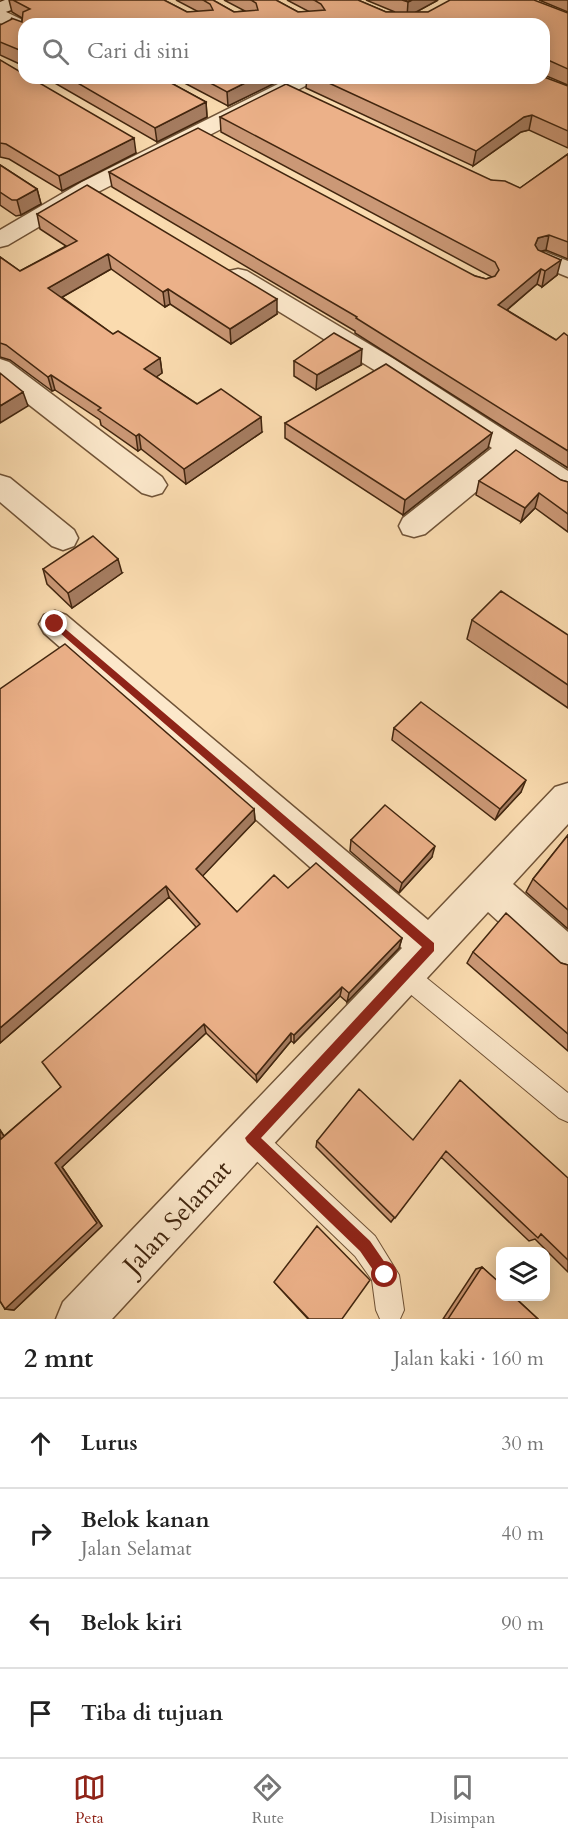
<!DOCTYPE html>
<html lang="id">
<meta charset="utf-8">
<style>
body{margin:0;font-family:Cardo,serif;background:#f6f6f6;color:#222}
.controls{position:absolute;right:18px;bottom:18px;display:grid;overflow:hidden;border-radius:12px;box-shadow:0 3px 15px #0003}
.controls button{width:54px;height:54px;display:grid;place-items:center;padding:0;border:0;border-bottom:2px solid #e0e0e0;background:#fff;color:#222;font:30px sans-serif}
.stop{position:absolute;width:18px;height:18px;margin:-14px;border:4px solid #8f2418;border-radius:50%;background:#fff}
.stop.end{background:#8f2418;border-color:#fff;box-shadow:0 2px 6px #0008}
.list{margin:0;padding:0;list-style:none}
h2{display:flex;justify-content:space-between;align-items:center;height:78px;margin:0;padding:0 24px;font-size:26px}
h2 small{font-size:20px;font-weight:400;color:#767676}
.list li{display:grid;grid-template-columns:39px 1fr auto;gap:18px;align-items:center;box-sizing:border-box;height:90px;padding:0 24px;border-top:2px solid #e0e0e0}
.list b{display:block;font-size:22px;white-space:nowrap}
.list p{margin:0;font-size:20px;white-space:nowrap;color:#767676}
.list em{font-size:20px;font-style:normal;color:#767676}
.icon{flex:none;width:33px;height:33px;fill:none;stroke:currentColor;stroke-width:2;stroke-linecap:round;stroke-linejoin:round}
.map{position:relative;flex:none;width:568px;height:1319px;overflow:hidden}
.search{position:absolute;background:#fff;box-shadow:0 3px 15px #0003;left:18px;right:18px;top:18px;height:66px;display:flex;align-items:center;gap:15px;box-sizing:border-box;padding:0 21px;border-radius:18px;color:#767676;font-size:22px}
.sheet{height:438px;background:#fff}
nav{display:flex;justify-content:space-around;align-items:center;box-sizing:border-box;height:84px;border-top:2px solid #e0e0e0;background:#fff;font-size:16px;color:#767676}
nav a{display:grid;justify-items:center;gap:3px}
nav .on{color:#8f2418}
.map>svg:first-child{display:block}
</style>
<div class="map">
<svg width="568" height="1319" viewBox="0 0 568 1319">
<rect width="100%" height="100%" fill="#fadbaf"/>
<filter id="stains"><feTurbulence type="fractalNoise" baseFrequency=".00333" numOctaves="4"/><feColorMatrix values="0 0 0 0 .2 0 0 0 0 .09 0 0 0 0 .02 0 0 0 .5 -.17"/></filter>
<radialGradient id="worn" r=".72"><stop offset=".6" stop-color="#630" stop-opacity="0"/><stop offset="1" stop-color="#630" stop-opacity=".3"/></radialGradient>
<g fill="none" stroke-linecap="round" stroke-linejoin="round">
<defs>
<path id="service" d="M 405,963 L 413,967 L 568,1093 L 568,1122 L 559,1118 L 397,983 L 393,975 L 397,967 Z
M 251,1125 L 260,1129 L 375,1236 L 399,1275 L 404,1310 L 400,1319 L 380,1319 L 376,1310 L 372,1280 L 355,1256 L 242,1147 L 238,1138 L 242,1129 Z"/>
<path id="minor" d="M 0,9 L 31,24 L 24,24 L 24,34 L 0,23 Z
M 290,78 L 316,78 L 313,82 L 98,192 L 8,245 L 0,247 L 0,230 L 82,182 Z
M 545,252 L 568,261 L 568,277 L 536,264 L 533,259 L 536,254 Z
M 238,269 L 247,271 L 394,359 L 568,471 L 568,496 L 558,493 L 512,462 L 425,534 L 414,537 L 403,534 L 399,526 L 403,518 L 492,448 L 376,371 L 229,281 L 226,276 L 229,271 Z
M 0,359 L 9,362 L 162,477 L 167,485 L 162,493 L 152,496 L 142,493 L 0,382 Z
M 0,475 L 10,478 L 74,530 L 78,538 L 74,546 L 63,550 L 52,546 L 0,502 Z
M 55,611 L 66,615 L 428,920 L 555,787 L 568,783 L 568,824 L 513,884 L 568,932 L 568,978 L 554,972 L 488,912 L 112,1319 L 56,1319 L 63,1302 L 402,948 L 44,633 L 39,624 L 44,615 Z"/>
<path id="secondary" d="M 5,0 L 31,0 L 28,4 L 0,14 L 0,2 Z"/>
</defs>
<!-- service casing -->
<use href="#service" stroke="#705337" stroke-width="2"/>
<!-- minor casing -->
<use href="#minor" stroke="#705337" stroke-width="3"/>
<!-- secondary casing -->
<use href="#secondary" stroke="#42260f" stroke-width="3"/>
<!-- service -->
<use href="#service" fill="#fce8cb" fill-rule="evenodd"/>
<!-- minor -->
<use href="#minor" fill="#fce8cb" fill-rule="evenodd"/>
<!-- secondary -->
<use href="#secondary" fill="#fce8cb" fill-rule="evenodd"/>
</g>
<!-- wall -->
<path fill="#cb9876" stroke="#42260f" stroke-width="1.5" d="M 9,0 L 164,0 L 187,12 L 197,11 L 176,0 L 213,0 L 234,12 L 245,11 L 224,0 L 276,0 L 298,12 L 308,11 L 287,0 L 358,0 L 386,12 L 395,12 L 366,0 L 438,0 L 416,12 L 568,13 L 568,85 L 544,75 L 544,24 L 24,24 L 24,66 L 0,55 L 0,25 L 22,22 L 22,18 L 12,12 Z
M 539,0 L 568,0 L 568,12 Z
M 0,60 L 136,153 L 62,191 L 9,159 L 0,157 Z
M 46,78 L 162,78 L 206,102 L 207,117 L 157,142 Z
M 175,78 L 285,78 L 228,106 Z
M 307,78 L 544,78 L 568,86 L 568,148 L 529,130 L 521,132 L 473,166 L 306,88 Z
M 220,117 L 491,180 L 520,188 L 568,154 L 568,259 L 546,250 L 540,251 L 557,275 L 542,287 L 537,284 L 507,310 L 556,340 L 568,336 L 568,468 L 355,333 L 355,331 L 112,187 L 109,172 L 486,279 L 492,277 L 221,132 Z
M 0,165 L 37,189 L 41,204 L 21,215 L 16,216 L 0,205 Z
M 37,214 L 277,314 L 231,344 L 170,304 L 165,307 L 111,269 L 62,297 L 113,334 L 160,358 L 162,373 L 156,377 L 197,404 L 262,432 L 186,484 L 141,449 L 138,451 L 101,425 L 100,420 L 55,390 L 52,391 L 10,360 L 0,357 L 0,257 L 20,271 L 66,246 L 40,229 Z
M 294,361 L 361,365 L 316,390 L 294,376 Z
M 285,423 L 488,448 L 403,515 L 285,438 Z
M 561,480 L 568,482 L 568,532 L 535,508 L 521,522 L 476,495 L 479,481 Z
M 43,569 L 122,573 L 72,608 L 47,584 Z
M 472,620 L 568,635 L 568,708 L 467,639 Z
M 0,689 L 254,809 L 255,821 L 202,876 L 237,912 L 288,888 L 402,938 L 399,948 L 347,1002 L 340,996 L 294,1043 L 291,1041 L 257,1082 L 206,1033 L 62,1167 L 102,1226 L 14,1310 L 5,1309 L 0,1301 L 0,1130 L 4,1136 L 61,1087 L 196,927 L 169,897 L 0,1043 Z
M 394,728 L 521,792 L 495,820 L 392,740 Z
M 568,835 L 568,929 L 526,892 L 533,879 Z
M 351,840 L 432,857 L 399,893 L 350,851 Z
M 473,952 L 561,963 L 568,965 L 568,1051 L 467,963 Z
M 413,1140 L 568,1178 L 568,1272 L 535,1239 L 529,1241 L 441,1157 L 391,1222 L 316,1147 L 317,1141 Z
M 482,1267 L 538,1319 L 443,1319 L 476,1269 Z
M 274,1282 L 342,1319 L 308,1319 Z"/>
<!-- shaded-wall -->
<path fill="#a57c60" stroke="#42260f" stroke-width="1.5" d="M 412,0 L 438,0 L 407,17 L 408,2 Z
M 255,78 L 285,78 L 228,106 L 227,92 Z
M 206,102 L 207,117 L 157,142 L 155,128 Z
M 532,115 L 529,130 L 521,132 L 473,166 L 476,151 L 524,117 Z
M 134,138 L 136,153 L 62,191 L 59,176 Z
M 37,189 L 41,204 L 21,215 L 17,200 Z
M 549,235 L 546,250 L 534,253 L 535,245 L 538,238 Z
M 108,254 L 111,269 L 52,303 L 48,288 Z
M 561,260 L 557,275 L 542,287 L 545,271 Z
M 541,269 L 537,284 L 495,320 L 498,305 Z
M 168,289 L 170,304 L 165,307 L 163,292 Z
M 277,299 L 277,314 L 231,344 L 230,329 Z
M 362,349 L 361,365 L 316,390 L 317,375 Z
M 160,358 L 162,373 L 146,384 L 144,369 Z
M 51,375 L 55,390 L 52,391 L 48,377 Z
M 23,392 L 28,406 L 0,423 L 0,406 Z
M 261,417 L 262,432 L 186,484 L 184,469 Z
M 492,433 L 488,448 L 403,515 L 405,500 Z
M 139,434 L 141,449 L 138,451 L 136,436 Z
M 539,493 L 535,508 L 521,522 L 525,508 Z
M 118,559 L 122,573 L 72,608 L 68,593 Z
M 526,780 L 521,792 L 495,820 L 500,809 Z
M 254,809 L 255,821 L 198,881 L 196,869 Z
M 435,846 L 432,857 L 399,893 L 402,883 Z
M 166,886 L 169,897 L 0,1043 L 0,1028 Z
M 402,938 L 399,948 L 347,1002 L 349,993 Z
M 342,987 L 340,996 L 294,1043 L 294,1035 Z
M 204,1024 L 206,1033 L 62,1167 L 102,1226 L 14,1310 L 5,1309 L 55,1163 Z
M 291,1033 L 291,1041 L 257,1082 L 256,1075 Z
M 0,1130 L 9,1144 L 1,1139 L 0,1137 Z"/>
<!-- building -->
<path fill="#ecb189" stroke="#42260f" stroke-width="1.5" d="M 13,0 L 164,0 L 187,12 L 213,10 L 210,4 L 203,0 L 213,0 L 234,12 L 258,10 L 256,3 L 251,0 L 276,0 L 298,12 L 325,10 L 321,4 L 314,0 L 358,0 L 386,12 L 428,12 L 450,0 L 534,0 L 568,13 L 568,69 L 548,60 L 544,60 L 544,24 L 24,24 L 24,61 L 23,61 L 22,51 L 0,42 L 0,25 L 12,19 L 11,18 L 22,22 L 23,12 L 30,9 Z
M 402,0 L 412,0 L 408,2 Z
M 0,60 L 24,74 L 24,78 L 31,78 L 134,138 L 59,176 L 6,144 L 0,143 Z
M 544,77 L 568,86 L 568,131 L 532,115 L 524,117 L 476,151 L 318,78 L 544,78 Z
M 69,78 L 162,78 L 206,102 L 155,128 Z
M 201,78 L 255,78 L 227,92 Z
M 286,84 L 491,180 L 505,181 L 520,188 L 568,154 L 568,242 L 549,235 L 538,238 L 535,245 L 538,250 L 561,260 L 545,271 L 541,269 L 498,305 L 556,340 L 564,333 L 568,336 L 568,451 L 356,318 L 357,317 L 109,172 L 198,128 L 475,276 L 486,279 L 495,276 L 499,270 L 495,262 L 220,117 Z
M 0,165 L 37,189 L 17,200 L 12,200 L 0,192 Z
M 87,185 L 277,299 L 230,329 L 168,289 L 163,292 L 108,254 L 48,288 L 113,334 L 118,331 L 160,358 L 144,369 L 197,404 L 221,389 L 261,417 L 184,469 L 139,434 L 136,436 L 98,410 L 101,408 L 51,375 L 48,377 L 6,345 L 0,343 L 0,257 L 20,271 L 77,241 L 37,214 Z
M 334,333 L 362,349 L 317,375 L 294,361 Z
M 386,364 L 492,433 L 405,500 L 285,423 Z
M 0,373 L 23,392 L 0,406 Z
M 516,450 L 561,480 L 568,482 L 568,514 L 539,493 L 525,508 L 479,481 Z
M 93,536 L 118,559 L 68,593 L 43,569 Z
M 501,591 L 568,635 L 568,685 L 472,620 Z
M 65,644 L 254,809 L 196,869 L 237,912 L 274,875 L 288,888 L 316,863 L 402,938 L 349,993 L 342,987 L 294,1035 L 291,1033 L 256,1075 L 204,1024 L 55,1163 L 97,1223 L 5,1309 L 0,1301 L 0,1137 L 1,1139 L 61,1087 L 42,1062 L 200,924 L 166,886 L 0,1028 L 0,689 Z
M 421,702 L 526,780 L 500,809 L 394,728 Z
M 385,805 L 435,846 L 402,883 L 351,840 Z
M 568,835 L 568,910 L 533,879 Z
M 506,913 L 561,963 L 568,965 L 568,1034 L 473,952 Z
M 460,1080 L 568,1178 L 568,1260 L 541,1234 L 538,1238 L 446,1151 L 395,1218 L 317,1141 L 359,1089 L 413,1140 Z
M 317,1226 L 370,1280 L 342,1319 L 309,1319 L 274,1282 Z
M 482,1267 L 501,1284 L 501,1296 L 513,1296 L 538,1319 L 448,1319 Z"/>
<!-- route -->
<path fill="#8f2418" d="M 55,620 L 434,943 L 434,951 L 261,1138 L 370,1241 L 390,1270 L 392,1275 L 390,1280 L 385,1282 L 380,1280 L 360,1251 L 247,1142 L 245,1138 L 422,947 L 52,626 L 50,624 Z"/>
<g text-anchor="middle" stroke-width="4.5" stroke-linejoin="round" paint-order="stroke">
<!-- near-street labels -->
<g font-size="26" fill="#42260f" stroke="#fce8cb">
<text transform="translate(177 1217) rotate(-47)" y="9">Jalan Selamat</text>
</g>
</g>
<rect width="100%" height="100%" filter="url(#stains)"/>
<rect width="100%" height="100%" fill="url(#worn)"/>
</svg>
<div class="controls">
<button><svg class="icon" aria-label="layers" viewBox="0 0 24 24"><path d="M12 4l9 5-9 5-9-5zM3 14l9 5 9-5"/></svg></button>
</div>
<div class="stop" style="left:385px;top:1275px"></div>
<div class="stop end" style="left:55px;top:624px"></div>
<div class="search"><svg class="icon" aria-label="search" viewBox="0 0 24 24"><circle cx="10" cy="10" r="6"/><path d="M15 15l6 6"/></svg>Cari di sini</div>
</div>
<section class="sheet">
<h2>2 mnt<small>Jalan kaki · 160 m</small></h2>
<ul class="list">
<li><svg class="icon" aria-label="ahead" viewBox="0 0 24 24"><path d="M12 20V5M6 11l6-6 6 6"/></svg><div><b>Lurus</b></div><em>30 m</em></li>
<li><svg class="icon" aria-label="right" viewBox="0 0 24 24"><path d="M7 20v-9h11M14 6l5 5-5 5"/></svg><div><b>Belok kanan</b><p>Jalan Selamat</p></div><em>40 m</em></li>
<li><svg class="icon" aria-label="left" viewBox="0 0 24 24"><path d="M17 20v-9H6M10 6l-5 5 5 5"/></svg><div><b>Belok kiri</b></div><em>90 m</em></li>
<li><svg class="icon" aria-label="arrive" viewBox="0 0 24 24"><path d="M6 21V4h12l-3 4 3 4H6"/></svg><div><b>Tiba di tujuan</b></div></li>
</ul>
</section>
<nav>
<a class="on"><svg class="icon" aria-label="map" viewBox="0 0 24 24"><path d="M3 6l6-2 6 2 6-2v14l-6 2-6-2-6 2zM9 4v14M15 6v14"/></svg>Peta</a>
<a><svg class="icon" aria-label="directions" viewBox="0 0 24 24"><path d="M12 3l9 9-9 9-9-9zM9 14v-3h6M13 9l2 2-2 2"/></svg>Rute</a>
<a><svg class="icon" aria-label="saved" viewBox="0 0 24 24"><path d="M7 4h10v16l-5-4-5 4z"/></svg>Disimpan</a>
</nav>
